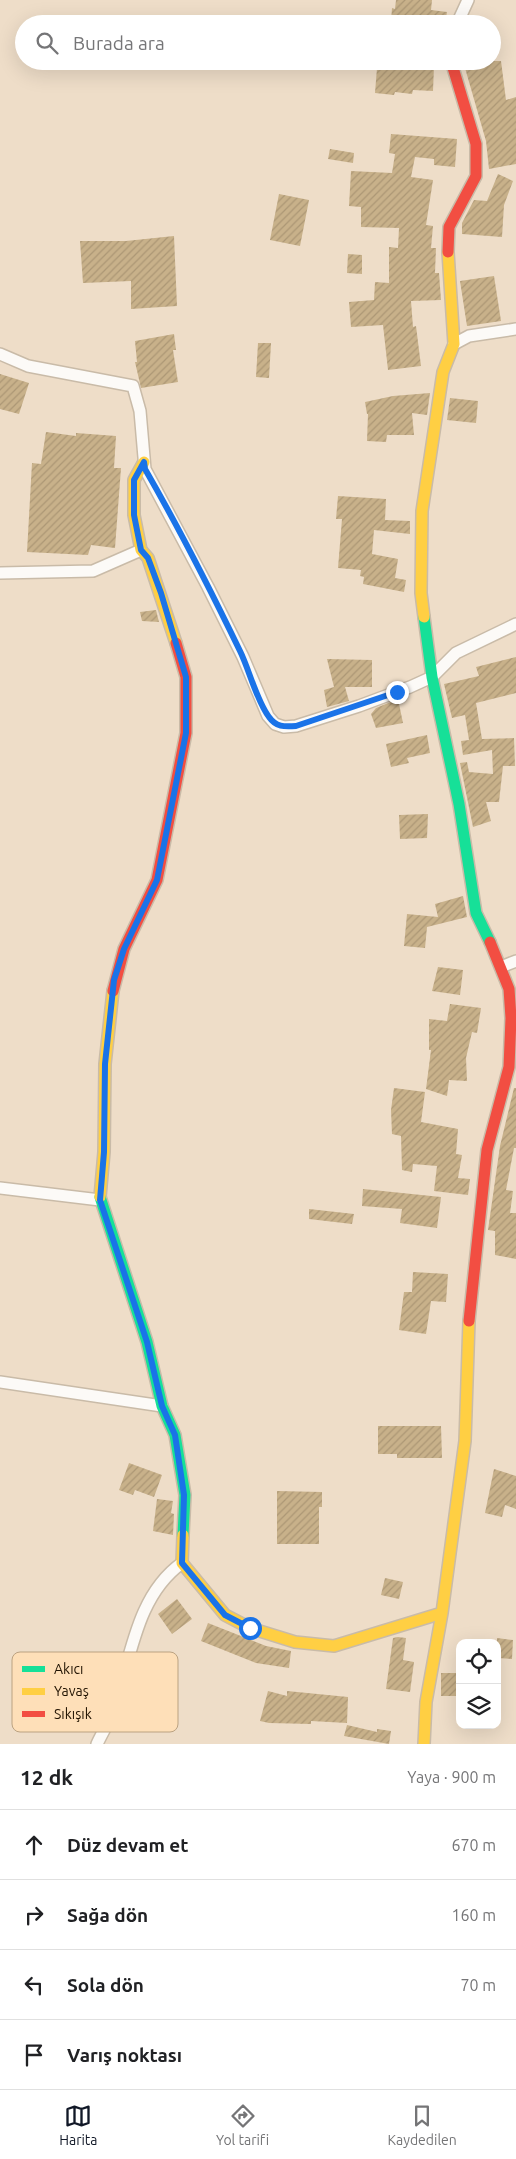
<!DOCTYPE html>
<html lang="tr">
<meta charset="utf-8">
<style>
body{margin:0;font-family:Ubuntu,sans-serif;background:#f2f2f2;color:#202124}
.controls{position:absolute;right:15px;bottom:15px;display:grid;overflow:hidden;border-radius:10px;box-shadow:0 5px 20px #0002}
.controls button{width:45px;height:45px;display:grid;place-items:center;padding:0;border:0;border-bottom:1px solid #e0e0e0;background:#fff;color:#202124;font:25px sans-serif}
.stop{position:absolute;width:15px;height:15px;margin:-11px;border:4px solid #1a73e8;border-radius:50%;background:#fff}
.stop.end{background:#1a73e8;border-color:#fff;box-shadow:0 1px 5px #0008}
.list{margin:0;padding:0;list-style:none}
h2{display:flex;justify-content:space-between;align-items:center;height:65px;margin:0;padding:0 20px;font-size:21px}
h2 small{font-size:16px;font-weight:400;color:#757577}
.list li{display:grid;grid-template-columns:32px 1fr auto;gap:15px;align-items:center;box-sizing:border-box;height:70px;padding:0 20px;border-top:1px solid #e0e0e0}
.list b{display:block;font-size:19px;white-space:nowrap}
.list em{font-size:16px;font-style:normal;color:#757577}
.icon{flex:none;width:28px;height:28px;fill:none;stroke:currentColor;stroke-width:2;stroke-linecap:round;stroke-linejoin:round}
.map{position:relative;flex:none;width:516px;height:1744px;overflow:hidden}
.search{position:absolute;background:#fff;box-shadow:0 5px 20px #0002;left:15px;right:15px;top:15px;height:55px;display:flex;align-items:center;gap:12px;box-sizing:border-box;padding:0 18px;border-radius:28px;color:#757577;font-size:19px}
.sheet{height:345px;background:#fff}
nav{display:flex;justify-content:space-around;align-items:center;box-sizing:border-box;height:70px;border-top:1px solid #e0e0e0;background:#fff;font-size:14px;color:#757577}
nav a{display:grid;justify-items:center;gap:2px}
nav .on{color:#111827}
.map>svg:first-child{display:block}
</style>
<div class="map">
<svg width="516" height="1744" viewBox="0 0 516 1744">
<defs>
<pattern id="building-hatch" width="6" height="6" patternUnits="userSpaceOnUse" patternTransform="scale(1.25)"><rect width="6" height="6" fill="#c8b18a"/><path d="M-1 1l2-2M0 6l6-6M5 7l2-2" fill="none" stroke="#ac9775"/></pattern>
</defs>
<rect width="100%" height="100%" fill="#eeddc8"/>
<!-- building -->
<path fill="url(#building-hatch)" d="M 396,0 L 432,0 L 431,10 L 447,12 L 445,24 L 391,22 L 392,8 L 395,9 Z
M 381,61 L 423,61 L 422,66 L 434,66 L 433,91 L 413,90 L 412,94 L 395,92 L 394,95 L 375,93 L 377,68 L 380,68 Z
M 463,61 L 501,61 L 506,100 L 516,97 L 516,164 L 489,169 L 486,141 Z
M 391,134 L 457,139 L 455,167 L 434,165 L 434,159 L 415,157 L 411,177 L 433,180 L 426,225 L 433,226 L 431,248 L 436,248 L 435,273 L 439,273 L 441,300 L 411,301 L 413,327 L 416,326 L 421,366 L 388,370 L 383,325 L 351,327 L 349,302 L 374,300 L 375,282 L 389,283 L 389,247 L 398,248 L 399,228 L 361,227 L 361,207 L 349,206 L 351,171 L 392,173 L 395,154 L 389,153 Z
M 330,149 L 354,153 L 353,163 L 328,159 Z
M 498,174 L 513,181 L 504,205 L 502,237 L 462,234 L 462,223 L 474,200 L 487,201 Z
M 279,194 L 309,200 L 300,246 L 270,240 Z
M 174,236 L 177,306 L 131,309 L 131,281 L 83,283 L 80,241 L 126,241 Z
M 348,254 L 362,255 L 362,274 L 347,273 Z
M 494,276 L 501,321 L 467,326 L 460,281 Z
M 174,334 L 176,350 L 173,350 L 178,382 L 141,388 L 135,362 L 137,362 L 135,341 Z
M 258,343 L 271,343 L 269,378 L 256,377 Z
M 0,374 L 29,383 L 19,414 L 0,409 Z
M 430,393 L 427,415 L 412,413 L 414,435 L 387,435 L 386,442 L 367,441 L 368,414 L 367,414 L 365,402 L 393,396 Z
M 450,398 L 478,401 L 476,423 L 447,420 Z
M 46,432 L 76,436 L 76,433 L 116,436 L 114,468 L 121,468 L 115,548 L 91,545 L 88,555 L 27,552 L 32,463 L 41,464 Z
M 338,496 L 386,499 L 385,520 L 410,521 L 410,534 L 374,530 L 372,554 L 398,559 L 395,578 L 406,580 L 404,592 L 363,584 L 364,577 L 360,576 L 361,570 L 338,568 L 342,519 L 336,519 Z
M 156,610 L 159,622 L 142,621 L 140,612 Z
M 516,657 L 516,693 L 476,703 L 482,739 L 514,738 L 515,766 L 503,766 L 499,802 L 486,802 L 491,821 L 473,827 L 460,763 L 467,762 L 469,772 L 493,774 L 492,750 L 463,755 L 461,741 L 469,740 L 465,715 L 452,718 L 444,684 L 479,676 L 476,667 Z
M 327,659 L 372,660 L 372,687 L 345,687 L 349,701 L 327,707 L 324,690 L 334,687 Z
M 398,699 L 403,723 L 376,728 L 371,714 L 376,708 Z
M 427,735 L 430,753 L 407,758 L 409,763 L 391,767 L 386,744 Z
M 428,814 L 427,838 L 400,839 L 399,815 Z
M 463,896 L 467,917 L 427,927 L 425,948 L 404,946 L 407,914 L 438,917 L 435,904 Z
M 438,967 L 463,970 L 460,995 L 432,991 Z
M 450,1004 L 481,1008 L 477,1033 L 472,1032 L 466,1058 L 467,1081 L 449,1080 L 447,1096 L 426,1089 L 431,1050 L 429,1050 L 429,1019 L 447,1021 Z
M 394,1088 L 425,1092 L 421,1122 L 458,1129 L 456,1154 L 462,1155 L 458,1178 L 470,1179 L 468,1195 L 434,1191 L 437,1166 L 413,1164 L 412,1172 L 402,1170 L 401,1136 L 392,1134 L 391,1110 Z
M 514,1088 L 516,1088 L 516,1148 L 514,1148 L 506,1190 L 513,1191 L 510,1213 L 516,1213 L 516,1259 L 495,1255 L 495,1231 L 488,1230 L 500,1146 Z
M 363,1189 L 441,1197 L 437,1228 L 400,1223 L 402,1209 L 362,1206 Z
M 309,1209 L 354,1214 L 352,1224 L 309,1219 Z
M 413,1272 L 448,1274 L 446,1302 L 431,1301 L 426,1334 L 399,1330 L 404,1292 L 412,1292 Z
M 378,1426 L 441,1426 L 442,1458 L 397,1458 L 397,1454 L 378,1454 Z
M 129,1463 L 162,1475 L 154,1497 L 135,1490 L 133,1495 L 119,1490 Z
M 494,1469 L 516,1476 L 516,1509 L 505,1505 L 502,1517 L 485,1513 Z
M 277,1491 L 322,1492 L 322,1507 L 319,1507 L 319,1544 L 277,1544 Z
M 157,1499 L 173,1501 L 171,1513 L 174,1514 L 173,1535 L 153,1531 Z
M 385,1578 L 403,1582 L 399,1599 L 381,1595 Z
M 177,1599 L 192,1619 L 172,1634 L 158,1614 Z
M 208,1623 L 266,1646 L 291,1651 L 289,1668 L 256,1663 L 201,1641 Z
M 398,1637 L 406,1638 L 403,1660 L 414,1662 L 410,1692 L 386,1689 L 393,1638 Z
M 497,1638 L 513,1640 L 512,1659 L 497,1658 Z
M 441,1673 L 460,1673 L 460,1696 L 441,1696 Z
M 268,1691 L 287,1696 L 287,1691 L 348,1697 L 347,1723 L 311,1721 L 311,1724 L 269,1723 L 260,1721 Z
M 347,1725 L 377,1732 L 377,1729 L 391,1731 L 389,1744 L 344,1736 Z"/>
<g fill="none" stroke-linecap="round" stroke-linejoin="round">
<defs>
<path id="street" d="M 457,24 L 468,0
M 454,344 L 469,336 L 516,329
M 0,354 L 28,366 L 133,386 L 140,411 L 145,469 L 208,587 L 243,657 L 268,716 L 275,724 L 284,727 L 296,726 L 359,706 L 410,687 L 432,677 L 456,653 L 516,624
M 0,573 L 93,571 L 141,550
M 501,967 L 516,961
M 0,1188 L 100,1200
M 0,1382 L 162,1406
M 97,1744 C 103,1731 111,1719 115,1706 C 131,1656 137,1595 182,1563"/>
<path id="fast" d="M 424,617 L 432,677 L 459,804 L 476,913 L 490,942
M 100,1197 L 147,1342 L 162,1406 L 175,1435 L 185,1495 L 183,1535"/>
<path id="slow" d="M 144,462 L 134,480 L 134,515 L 141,550 L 148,558 L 176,643
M 424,617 L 421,593 L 422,511 L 443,372 L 454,344 L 448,252
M 100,1197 L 104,1152 L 105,1064 L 113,991
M 183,1535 L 182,1563 L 225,1615 L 250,1628 L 295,1642 L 334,1646 L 442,1613
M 424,1744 L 426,1702 L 442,1613 L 465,1441 L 469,1321"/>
<path id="jam" d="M 448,252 L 449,227 L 476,176 L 476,144 L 451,61
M 113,991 L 124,949 L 157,880 L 186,733 L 186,677 L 176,643
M 469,1321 L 487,1150 L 509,1067 L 511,1018 L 509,989 L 490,942"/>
</defs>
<!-- street casing -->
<use href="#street" stroke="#c9bba8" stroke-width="14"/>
<!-- fast casing -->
<use href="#fast" stroke="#c9bba8" stroke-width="14"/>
<!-- slow casing -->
<use href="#slow" stroke="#c9bba8" stroke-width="14"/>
<!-- jam casing -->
<use href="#jam" stroke="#c9bba8" stroke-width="14"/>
<!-- street -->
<use href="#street" stroke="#fcfaf7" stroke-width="11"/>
<!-- fast -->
<use href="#fast" stroke="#16e098" stroke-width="11"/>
<!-- slow -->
<use href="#slow" stroke="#ffcf43" stroke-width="11"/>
<!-- jam -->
<use href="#jam" stroke="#f24e42" stroke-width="11"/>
</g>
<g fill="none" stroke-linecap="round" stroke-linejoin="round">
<!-- route -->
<path stroke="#1a73e8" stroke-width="6" d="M 250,1628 L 225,1615 L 182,1563 L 184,1495 L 175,1435 L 162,1406 L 147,1342 L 100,1200 L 104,1152 L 105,1064 L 114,980 L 124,949 L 157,880 L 186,733 L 186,677 L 161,593 L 148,558 L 141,550 L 134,515 L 134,480 L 144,462 L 145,469 C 179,528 210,589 240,651 C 249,669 257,702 269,717 C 276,727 284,727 296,726 L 397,692"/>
</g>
<!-- legend -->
<rect x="12" y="1652" width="166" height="80" rx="8" fill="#fedfb8" stroke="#bba281" stroke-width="1"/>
<rect x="22" y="1666" width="23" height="6" fill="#16e098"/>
<rect x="22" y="1688" width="23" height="7" fill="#ffcf43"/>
<rect x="22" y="1711" width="23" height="6" fill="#f24e42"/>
<g font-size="14" fill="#201201">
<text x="54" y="1674">Akıcı</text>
<text x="54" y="1696">Yavaş</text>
<text x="54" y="1719">Sıkışık</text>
</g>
</svg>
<div class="controls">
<button><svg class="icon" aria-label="locate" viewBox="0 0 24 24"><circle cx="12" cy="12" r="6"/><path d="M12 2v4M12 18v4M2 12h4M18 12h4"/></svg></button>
<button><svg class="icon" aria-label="layers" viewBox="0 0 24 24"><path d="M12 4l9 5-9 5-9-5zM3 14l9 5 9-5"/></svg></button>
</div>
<div class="stop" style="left:250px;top:1628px"></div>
<div class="stop end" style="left:397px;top:692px"></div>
<div class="search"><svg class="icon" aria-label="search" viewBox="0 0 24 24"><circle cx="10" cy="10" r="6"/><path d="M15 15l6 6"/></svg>Burada ara</div>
</div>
<section class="sheet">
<h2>12 dk<small>Yaya · 900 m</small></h2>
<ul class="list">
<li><svg class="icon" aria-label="ahead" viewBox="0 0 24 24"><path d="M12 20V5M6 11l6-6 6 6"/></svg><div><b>Düz devam et</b></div><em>670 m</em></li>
<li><svg class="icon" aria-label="right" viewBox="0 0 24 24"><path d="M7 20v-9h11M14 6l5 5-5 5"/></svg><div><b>Sağa dön</b></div><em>160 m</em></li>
<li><svg class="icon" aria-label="left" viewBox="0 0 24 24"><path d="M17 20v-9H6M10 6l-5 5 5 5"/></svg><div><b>Sola dön</b></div><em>70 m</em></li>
<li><svg class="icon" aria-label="arrive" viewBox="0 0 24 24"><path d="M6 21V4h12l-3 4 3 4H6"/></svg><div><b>Varış noktası</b></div></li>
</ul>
</section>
<nav>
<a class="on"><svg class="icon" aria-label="map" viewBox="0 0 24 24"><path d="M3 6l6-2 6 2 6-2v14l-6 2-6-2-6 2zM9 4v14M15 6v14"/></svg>Harita</a>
<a><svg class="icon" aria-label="directions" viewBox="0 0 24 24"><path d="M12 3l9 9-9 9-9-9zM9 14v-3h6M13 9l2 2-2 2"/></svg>Yol tarifi</a>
<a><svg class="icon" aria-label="saved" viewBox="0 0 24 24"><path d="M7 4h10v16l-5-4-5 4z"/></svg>Kaydedilen</a>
</nav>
